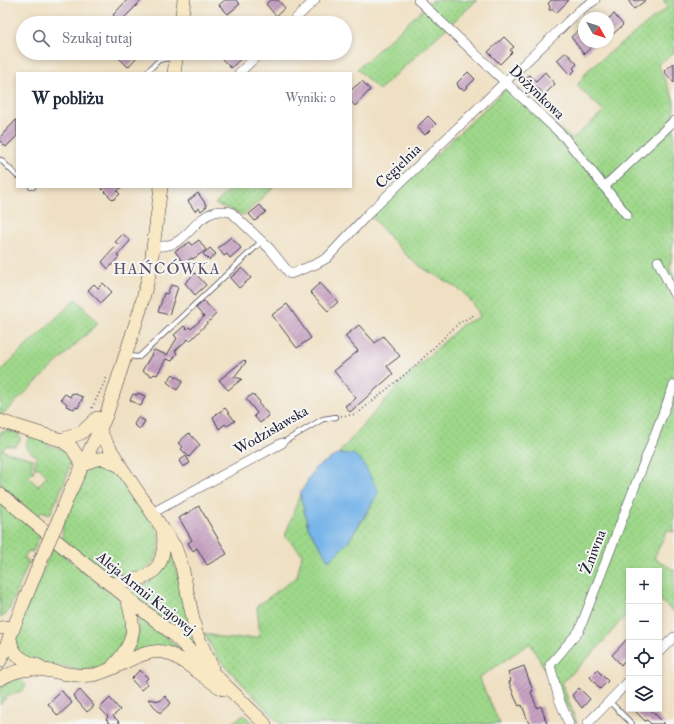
<!DOCTYPE html>
<html lang="pl">
<meta charset="utf-8">
<style>
body{margin:0;font-family:"IM FELL Double Pica",serif;background:#f6f6f7;color:#1f2937}
.controls{position:absolute;right:12px;bottom:12px;display:grid;overflow:hidden;border-radius:0px;box-shadow:0 2px 6px #0003}
.controls button{width:36px;height:36px;display:grid;place-items:center;padding:0;border:0;border-bottom:1px solid #e0e1e3;background:#fff;color:#1f2937;font:20px sans-serif}
.compass{position:absolute;left:578px;top:12px;width:36px;height:36px;border-radius:50%;background:#fff;box-shadow:0 2px 6px #0003;rotate:129deg}
.list{margin:0;padding:0;list-style:none}
h2{display:flex;justify-content:space-between;align-items:center;height:52px;margin:0;padding:0 16px;font-size:17px}
h2 small{font-size:13px;font-weight:400;color:#747a83}
.icon{flex:none;width:22px;height:22px;fill:none;stroke:currentColor;stroke-width:2;stroke-linecap:round;stroke-linejoin:round}
.map{position:relative;flex:none;width:674px;height:724px;overflow:hidden}
.search{position:absolute;background:#fff;box-shadow:0 2px 6px #0003;left:16px;top:16px;width:336px;height:44px;display:flex;align-items:center;gap:10px;box-sizing:border-box;padding:0 14px;border-radius:22px;color:#747a83;font-size:15px}
.panel{position:absolute;background:#fff;box-shadow:0 2px 6px #0003;left:16px;top:72px;width:336px;height:116px;border-radius:0px}
.map>svg:first-child{display:block}
</style>
<div class="map">
<svg width="674" height="724" viewBox="0 0 674 724">
<defs>
<pattern id="grass-dots" width="8" height="8" patternUnits="userSpaceOnUse"><rect width="8" height="8" fill="#9ed88a"/><path d="M2 2h.1M6 6h.1" fill="none" stroke="#88b978" stroke-width="1.8" stroke-linecap="round"/></pattern>
<pattern id="building-hatch" width="6" height="6" patternUnits="userSpaceOnUse"><rect width="6" height="6" fill="#c8a2c2"/><path d="M-1 1l2-2M0 6l6-6M5 7l2-2" fill="none" stroke="#a2849f"/></pattern>
</defs>
<rect width="100%" height="100%" fill="#f6f6f2"/>
<filter id="ink" filterUnits="userSpaceOnUse"><feTurbulence type="fractalNoise" baseFrequency=".025" numOctaves="2"/><feDisplacementMap in="SourceGraphic" scale="8" xChannelSelector="R" yChannelSelector="G"/><feConvolveMatrix kernelMatrix="1 2 1 2 8 2 1 2 1" color-interpolation-filters="sRGB"/></filter>
<filter id="wash" filterUnits="userSpaceOnUse"><feTurbulence type="fractalNoise" baseFrequency=".012" numOctaves="4" result="noise"/><feDisplacementMap in="SourceGraphic" scale="16" xChannelSelector="R" yChannelSelector="G"/><feGaussianBlur stdDeviation="0.9" result="paint"/><feColorMatrix in="noise" values="0 0 0 0 0 0 0 0 0 0 0 0 0 0 0 0 0 1.4 0 .05"/><feComposite in="paint" operator="in"/></filter>
<g filter="url(#wash)">
<rect width="100%" height="100%" fill="#efe0c3"/>
<!-- grass -->
<path fill="url(#grass-dots)" stroke="#607d62" d="M 433,0 L 477,0 L 379,90 L 357,69 Z
M 663,0 L 674,0 L 674,53 L 658,64 L 674,100 L 674,233 L 670,268 L 674,277 L 674,532 L 667,530 L 654,558 L 674,570 L 674,612 L 659,599 L 659,571 L 629,571 L 629,611 L 595,651 L 562,683 L 577,724 L 530,643 L 479,678 L 500,724 L 280,724 L 217,657 L 204,633 L 227,639 L 260,637 L 257,606 L 297,577 L 302,554 L 285,536 L 300,494 L 308,527 L 329,561 L 348,542 L 372,506 L 353,454 L 338,454 L 403,380 L 463,324 L 480,317 C 469,286 439,281 416,263 C 399,250 385,231 371,216 L 511,84 L 543,116 L 572,139 L 604,111 L 577,86 L 588,70 L 668,7 Z
M 233,187 L 273,187 L 244,215 L 215,204 Z
M 76,299 L 98,323 L 3,414 L 0,414 L 0,371 Z
M 5,431 L 17,432 L 21,439 L 16,446 L 5,446 L 3,451 L 33,459 L 31,468 L 34,471 L 28,477 L 38,486 L 47,476 L 38,467 L 35,469 L 34,467 L 37,456 C 28,452 21,443 32,436 L 49,441 L 48,445 C 55,447 63,448 68,454 C 76,465 55,502 50,514 L 41,511 L 38,517 L 0,487 L 0,432 Z
M 97,463 L 114,467 C 122,480 155,522 158,534 C 161,549 156,563 143,572 C 134,579 115,577 105,573 L 62,539 L 63,525 L 83,475 L 87,469 Z
M 0,501 L 40,535 L 33,552 L 28,551 L 24,559 L 29,562 L 9,610 L 5,615 L 0,618 Z
M 53,547 L 117,597 L 122,604 L 128,626 L 123,645 L 108,663 L 101,667 L 84,670 L 30,661 L 17,648 L 15,635 Z
M 170,549 L 198,645 L 194,648 L 127,591 C 130,588 137,588 142,586 C 155,580 168,563 170,549 Z
M 137,613 L 188,655 L 185,658 L 132,654 L 139,631 Z
M 19,678 L 26,685 L 22,691 L 8,695 L 0,705 L 1,687 L 12,679 Z
M 244,715 L 253,724 L 230,724 Z"/>
<!-- water -->
<path fill="#76b4e9" stroke="#4c6b92" d="M 338,454 L 353,454 L 362,461 L 379,492 L 348,542 L 329,561 L 308,527 L 300,494 L 315,468 Z"/>
<g id="blocks">
<!-- building -->
<path fill="url(#building-hatch)" d="M 127,0 L 142,0 L 120,22 L 113,15 Z
M 225,0 L 236,0 L 240,4 L 228,14 L 219,5 Z
M 270,0 L 278,0 L 285,8 L 276,16 L 266,4 Z
M 551,0 L 569,0 L 556,13 L 554,10 L 549,10 L 550,6 L 548,4 Z
M 628,0 L 646,0 L 634,9 Z
M 614,14 L 623,25 L 613,34 L 608,27 L 608,19 Z
M 584,26 L 584,42 L 597,42 L 584,54 L 571,37 Z
M 504,37 L 514,47 L 510,50 L 512,52 L 500,64 L 488,52 Z
M 566,52 L 577,64 L 573,68 L 575,70 L 570,75 L 557,60 Z
M 114,53 L 130,53 L 136,58 L 128,67 Z
M 228,53 L 247,53 L 231,68 L 222,59 Z
M 674,63 L 674,83 L 664,71 Z
M 468,72 L 475,79 L 464,90 L 459,88 L 457,83 Z
M 545,72 L 555,84 L 544,95 L 536,86 L 532,90 L 523,80 L 530,75 L 536,81 Z
M 362,81 L 370,90 L 355,106 L 351,101 L 351,90 Z
M 428,116 L 436,124 L 425,135 L 417,127 Z
M 17,119 L 17,136 L 6,147 L 0,141 L 0,137 Z
M 100,187 L 122,187 L 117,191 L 120,194 L 113,200 Z
M 198,193 L 207,206 L 201,211 L 199,208 L 195,211 L 188,201 Z
M 260,205 L 266,212 L 255,221 L 249,214 Z
M 123,234 L 130,241 L 117,256 L 119,257 L 108,269 L 102,262 L 118,244 L 115,242 Z
M 231,237 L 241,248 L 230,258 L 227,254 L 224,256 L 218,248 Z
M 199,240 L 206,250 L 193,259 L 192,258 L 183,263 L 175,251 L 190,242 L 192,245 Z
M 210,248 L 216,254 L 209,260 L 203,254 Z
M 242,268 L 251,278 L 239,288 L 230,278 Z
M 195,273 L 206,285 L 195,295 L 185,283 Z
M 103,283 L 112,292 L 101,303 L 88,290 L 94,284 L 98,288 Z
M 320,283 L 338,302 L 328,311 L 310,292 Z
M 171,285 L 178,287 L 169,315 L 158,312 L 164,293 L 167,294 Z
M 204,301 L 216,314 L 190,341 L 188,339 L 175,351 L 177,353 L 172,361 L 166,359 L 157,375 L 154,374 L 152,376 L 142,371 L 154,350 L 167,355 L 177,338 L 174,335 L 184,326 L 187,329 L 189,327 L 191,329 L 204,317 L 196,308 Z
M 287,304 L 311,338 L 297,348 L 272,315 Z
M 359,325 L 375,343 L 383,336 L 400,356 L 387,366 L 393,374 L 350,412 L 345,406 L 356,398 L 334,371 L 358,351 L 345,336 Z
M 244,360 L 246,362 L 234,377 L 242,379 L 228,390 L 219,380 Z
M 173,374 L 183,381 L 177,390 L 167,382 Z
M 72,393 L 83,397 L 78,408 L 75,407 L 74,409 L 66,406 L 67,404 L 61,399 L 65,394 L 70,397 Z
M 138,393 L 145,396 L 141,406 L 130,400 L 133,394 L 137,395 Z
M 253,394 L 260,402 L 258,403 L 269,415 L 260,423 L 254,416 L 257,413 L 246,399 Z
M 225,408 L 235,421 L 227,426 L 225,424 L 219,429 L 213,417 Z
M 138,417 L 145,421 L 140,429 L 134,425 Z
M 189,433 L 200,445 L 189,457 L 181,449 L 183,447 L 178,443 Z
M 186,456 L 190,463 L 183,467 L 179,461 Z
M 199,506 L 227,554 L 207,565 L 197,548 L 193,551 L 188,543 L 192,540 L 179,518 Z
M 629,637 L 629,664 L 625,660 L 621,665 L 612,655 Z
M 524,666 L 533,691 L 531,692 L 537,708 L 541,706 L 547,724 L 529,724 L 522,705 L 519,706 L 515,698 L 509,682 L 511,681 L 508,672 Z
M 140,670 L 148,678 L 145,681 L 148,684 L 141,690 L 131,679 Z
M 597,670 L 608,681 L 600,689 L 590,677 Z
M 579,688 L 590,699 L 582,708 L 572,695 Z
M 80,690 L 94,706 L 87,712 L 73,696 Z
M 62,691 L 72,703 L 58,716 L 48,704 Z
M 165,696 L 171,703 L 160,713 L 148,699 L 160,701 Z
M 110,698 L 120,710 L 113,716 L 121,724 L 110,724 L 106,719 L 108,717 L 100,708 Z
M 633,709 L 650,709 L 665,724 L 651,724 L 647,720 L 645,721 Z"/>
</g>
</g>
<g filter="url(#ink)">
<use href="#blocks" fill-opacity="0" stroke="#413e4f" stroke-width="1"/>
<g fill="none" stroke-linecap="round" stroke-linejoin="round">
<defs>
<path id="lane" d="M 146,73 L 159,60 L 168,58 L 174,61
M 1,160 L 17,176
M 31,187 L 33,187
M 127,356 L 139,357 L 261,242
M 282,443 L 323,419 L 336,417
M 609,701 L 632,724"/>
<path id="street" d="M 418,0 L 564,137 L 627,215
M 291,23 L 315,0
M 239,73 L 260,53
M 604,187 L 674,121
M 154,246 C 188,249 190,219 215,212 C 220,210 226,211 231,212 L 270,249 L 290,274 L 316,264 L 327,258 L 368,214 L 580,10 L 595,0
M 658,261 L 674,294
M 152,513 L 282,443
M 659,652 L 674,637
M 569,724 L 559,699 L 550,665 L 579,631 L 674,385
M 587,724 L 629,681"/>
<path id="secondary" d="M 181,23 L 184,0
M 174,73 L 177,53
M 0,421 L 61,440 L 72,448 L 80,461
M 100,430 C 105,444 115,454 121,467 L 175,547 L 182,567 L 196,633 L 212,667
M 61,440 L 81,433 L 97,418
M 85,464 C 101,455 106,458 121,467
M 70,492 L 106,416 L 140,310 L 150,271 L 161,187
M 0,494 L 71,553 L 174,635 L 265,724
M 58,521 L 73,484
M 111,584 C 150,580 168,572 163,529
M 0,628 L 9,627
M 10,638 C 12,656 23,661 39,666
M 0,661 L 47,545
M 113,666 C 137,641 136,627 126,595
M 0,679 C 36,657 57,679 92,675 C 115,672 140,648 164,652 C 180,655 206,680 223,689"/>
</defs>
<!-- lane casing -->
<use href="#lane" stroke="#413e4f" stroke-width="6"/>
<!-- street casing -->
<use href="#street" stroke="#413e4f" stroke-width="10"/>
<!-- secondary casing -->
<use href="#secondary" stroke="#413e4f" stroke-width="14"/>
<!-- path -->
<path stroke="#413e4f" stroke-width="1.5" stroke-dasharray="1 3" stroke-linecap="butt" d="M 92,408 L 107,377
M 341,416 L 357,414 L 415,366 L 459,323 L 476,314"/>
<!-- lane -->
<use href="#lane" stroke="#fff" stroke-width="4.5"/>
<!-- street -->
<use href="#street" stroke="#fff" stroke-width="9"/>
<!-- secondary -->
<use href="#secondary" stroke="#f8e8c3" stroke-width="13"/>
<defs>
<path id="secondary-bridge" d="M 47,545 L 58,521"/>
</defs>
<!-- secondary-bridge casing -->
<use href="#secondary-bridge" stroke="#413e4f" stroke-width="14" stroke-linecap="butt"/>
<!-- path-bridge -->
<path stroke="#413e4f" stroke-width="1.5" stroke-dasharray="1 3" stroke-linecap="butt" d="M 31,564 L 37,549"/>
<!-- secondary-bridge -->
<use href="#secondary-bridge" stroke="#f8e8c3" stroke-width="13"/>
</g>
</g>
<g text-anchor="middle" stroke-width="4" stroke-linejoin="round" paint-order="stroke">
<!-- street labels -->
<g font-size="15" fill="#22223b" stroke="#f6f6f2">
<text transform="translate(537 92) rotate(44)" y="5">Dożynkowa</text>
<text transform="translate(398 166) rotate(-44)" y="5">Cegielnia</text>
<text transform="translate(271 430) rotate(-30)" y="5">Wodzisławska</text>
<text transform="translate(593 552) rotate(-69)" y="5">Żniwna</text>
<text transform="translate(146 593) rotate(39)" y="5">Aleja Armii Krajowej</text>
</g>
<!-- neighbourhood labels -->
<g font-size="16" letter-spacing="1" fill="#5c4f6a" stroke="#f6f6f2">
<text x="167" y="274">HAŃCÓWKA</text>
</g>
</g>
</svg>
<div class="controls">
<button>+</button>
<button>−</button>
<button><svg class="icon" aria-label="locate" viewBox="0 0 24 24"><circle cx="12" cy="12" r="6"/><path d="M12 2v4M12 18v4M2 12h4M18 12h4"/></svg></button>
<button><svg class="icon" aria-label="layers" viewBox="0 0 24 24"><path d="M12 4l9 5-9 5-9-5zM3 14l9 5 9-5"/></svg></button>
</div>
<svg class="compass" viewBox="-18 -18 36 36"><path d="M0-13l5 13h-10z" fill="#e53935"/><path d="M0 13l5-13h-10z" fill="#747a83"/></svg>
<div class="search"><svg class="icon" aria-label="search" viewBox="0 0 24 24"><circle cx="10" cy="10" r="6"/><path d="M15 15l6 6"/></svg>Szukaj tutaj</div>
<section class="panel">
<h2>W pobliżu<small>Wyniki: 0</small></h2>
<ul class="list">
</ul>
</section>
</div>
